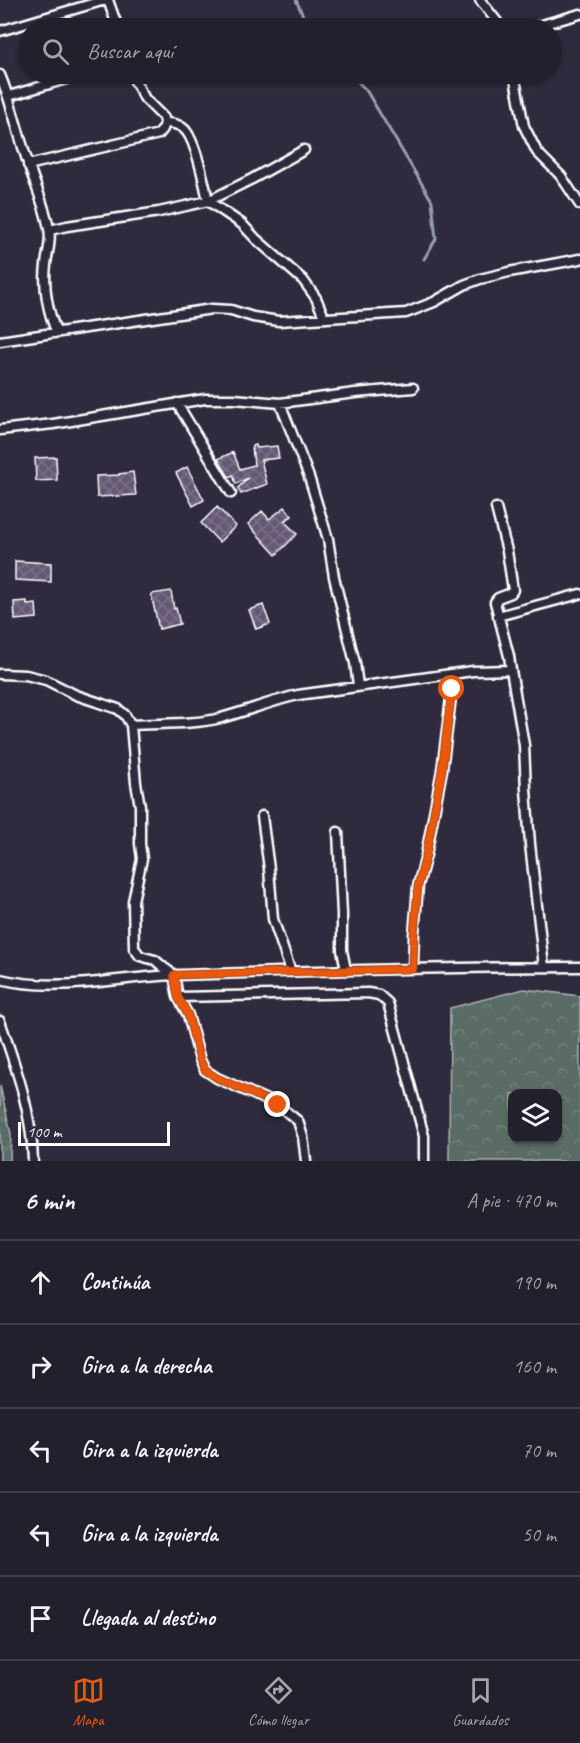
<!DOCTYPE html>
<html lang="es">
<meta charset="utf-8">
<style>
body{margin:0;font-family:Caveat,sans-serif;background:#2f2d3a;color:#f1f3f6}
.controls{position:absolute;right:18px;bottom:18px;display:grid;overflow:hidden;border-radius:12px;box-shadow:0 2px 4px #0004}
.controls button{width:54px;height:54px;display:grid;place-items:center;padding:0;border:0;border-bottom:2px solid #403e4a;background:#23202e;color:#f1f3f6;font:30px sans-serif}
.scale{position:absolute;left:18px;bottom:15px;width:152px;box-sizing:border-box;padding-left:6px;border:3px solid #fff;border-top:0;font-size:16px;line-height:21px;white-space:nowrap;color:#fff;-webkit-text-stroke:4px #2f2a3d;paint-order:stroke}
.stop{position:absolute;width:18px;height:18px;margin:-14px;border:4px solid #ea580c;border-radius:50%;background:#fff}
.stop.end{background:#ea580c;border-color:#fff;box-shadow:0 2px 6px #0008}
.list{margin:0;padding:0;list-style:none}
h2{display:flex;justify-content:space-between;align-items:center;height:78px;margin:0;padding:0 24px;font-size:26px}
h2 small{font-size:20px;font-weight:400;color:#a3a3aa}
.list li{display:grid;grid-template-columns:39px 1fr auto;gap:18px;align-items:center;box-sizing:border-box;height:84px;padding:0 24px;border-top:2px solid #403e4a}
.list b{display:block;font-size:22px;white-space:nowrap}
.list em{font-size:20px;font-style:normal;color:#a3a3aa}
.icon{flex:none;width:33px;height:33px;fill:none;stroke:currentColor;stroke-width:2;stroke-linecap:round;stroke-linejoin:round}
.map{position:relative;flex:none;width:580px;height:1161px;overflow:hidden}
.search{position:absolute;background:#23202e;box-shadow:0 2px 4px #0004;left:18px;right:18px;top:18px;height:66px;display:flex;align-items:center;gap:15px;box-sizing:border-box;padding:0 21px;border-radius:33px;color:#a3a3aa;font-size:22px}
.sheet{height:498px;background:#23202e}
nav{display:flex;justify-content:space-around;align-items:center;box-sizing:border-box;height:84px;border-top:2px solid #403e4a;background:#23202e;font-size:16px;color:#a3a3aa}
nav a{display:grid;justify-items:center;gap:3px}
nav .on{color:#ea580c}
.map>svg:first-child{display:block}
</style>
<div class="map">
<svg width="580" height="1161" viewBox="0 0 580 1161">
<defs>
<pattern id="grass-tufts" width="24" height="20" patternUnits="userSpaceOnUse" patternTransform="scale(1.5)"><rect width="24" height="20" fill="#5a6c65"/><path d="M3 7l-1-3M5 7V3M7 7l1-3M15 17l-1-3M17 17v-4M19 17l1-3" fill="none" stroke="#73827c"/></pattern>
<pattern id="forest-crowns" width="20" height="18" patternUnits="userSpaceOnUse" patternTransform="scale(1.5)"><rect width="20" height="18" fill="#5a6c65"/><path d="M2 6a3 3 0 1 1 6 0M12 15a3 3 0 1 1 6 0" fill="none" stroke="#73827c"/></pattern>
<pattern id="building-cross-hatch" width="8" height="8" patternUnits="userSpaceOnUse" patternTransform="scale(1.5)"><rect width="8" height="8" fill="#655874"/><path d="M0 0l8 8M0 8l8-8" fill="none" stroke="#7c7189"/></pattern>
</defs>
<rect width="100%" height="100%" fill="#2f2a3d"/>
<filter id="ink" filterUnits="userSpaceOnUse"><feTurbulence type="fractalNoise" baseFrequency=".0167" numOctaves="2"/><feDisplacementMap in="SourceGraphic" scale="12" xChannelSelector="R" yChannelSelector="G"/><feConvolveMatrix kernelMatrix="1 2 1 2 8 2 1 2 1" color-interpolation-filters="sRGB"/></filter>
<g filter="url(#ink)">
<!-- grass -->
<path fill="url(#grass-tufts)" stroke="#acb6b2" stroke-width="1.5" d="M 0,1086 L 11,1134 L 10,1161 L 0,1161 Z"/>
<!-- forest -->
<path fill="url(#forest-crowns)" stroke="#acb6b2" stroke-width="1.5" fill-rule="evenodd" d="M 524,989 L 580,996 L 580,1161 L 449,1161 L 450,1008 ZM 512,1094 L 558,1094 L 558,1138 L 512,1138 Z"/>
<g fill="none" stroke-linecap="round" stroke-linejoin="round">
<!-- stream -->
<path stroke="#979faf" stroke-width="3" d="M 296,0 L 305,20 L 312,28
M 350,74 L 366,90 L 432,201 L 436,239 L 424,259"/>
</g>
<!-- building -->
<path fill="url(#building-cross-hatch)" stroke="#fff" stroke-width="1.5" d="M 256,445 L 257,448 L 277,446 L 279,458 L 261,460 L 267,484 L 241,494 L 238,488 L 248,478 L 236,484 L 233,475 L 229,477 L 218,459 L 233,452 L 240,469 L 254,465 L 252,446 Z
M 56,457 L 57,480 L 36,481 L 35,458 Z
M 187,467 L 204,500 L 193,506 L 176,473 Z
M 133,472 L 136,495 L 97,497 L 96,476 L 119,475 L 119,474 Z
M 217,507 L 236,526 L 219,542 L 201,523 Z
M 285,507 L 292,516 L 284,521 L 297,534 L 276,555 L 248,524 L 262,511 L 269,519 Z
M 15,561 L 51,563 L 51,582 L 15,580 Z
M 171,591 L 174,609 L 176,608 L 180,624 L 159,629 L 151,594 Z
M 27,601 L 27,605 L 36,604 L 37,618 L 15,620 L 14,602 Z
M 263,605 L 270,624 L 256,629 L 249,610 Z"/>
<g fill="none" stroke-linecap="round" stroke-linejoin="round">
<defs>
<path id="street" d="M 108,0 L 118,28
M 480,0 L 502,28
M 531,28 L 580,14
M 0,31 L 105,0
M 514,74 L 524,126 L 537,152 L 561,176 L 580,205
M 0,75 C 12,104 18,134 28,163 C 35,185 45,206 49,229 C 52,241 47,253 46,265 C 43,287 48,313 57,333
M 9,96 L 83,74
M 165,123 C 172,123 178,124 183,128 C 195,136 205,186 208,201 L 242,224 L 256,239 L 303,280 L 316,298 L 324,317
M 28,165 L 159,134 L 163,129 L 165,123 L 164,118 L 145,99 L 131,74
M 50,230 L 67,226 L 159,212 L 208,201 L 252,179 L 304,150
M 0,341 L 212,309 L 231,310 L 253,317 L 279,321 L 406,313 L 434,302 L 464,285 L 480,279 L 509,272 L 580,259
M 177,403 L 231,493
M 280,403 L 309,477 L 328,539 L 334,577 L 355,663 L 358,686
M 0,430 L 53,424 L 205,399 L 234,399 L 280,403 L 355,393 L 413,388
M 498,616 L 580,594
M 511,670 L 524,745 L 526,789 L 530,844 L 544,967
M 0,674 L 26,675 L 46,680 L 76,695 L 118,709 L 125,715 L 131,725 L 136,783 L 140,806 L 140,844 L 142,859 L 133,901 L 134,948 L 140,956 L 155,960 L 163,967 L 174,975 L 178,997 L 188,1015 L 200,1060 L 205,1070 L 217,1078 L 278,1105 L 298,1121 L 303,1137 L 306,1161
M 131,725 C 161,723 192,725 221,718 C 247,711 272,701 298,695 L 473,671 L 511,670 L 509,656 L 495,602 L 498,598 L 511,593 L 513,590 L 507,551 L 496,508
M 262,816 L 269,869 L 273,919 L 291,972
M 338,832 L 342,914 L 342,950 L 346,970
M 413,968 L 414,934 L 418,886 L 426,855 L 442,770 L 450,706 L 452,689 L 448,675
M 0,979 C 58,993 118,977 176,975 C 311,971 445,967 580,967
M 178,997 L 368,993 L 379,995 L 388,1003 L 424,1136 L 424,1161
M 0,1021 C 16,1067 32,1112 33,1161"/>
</defs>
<!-- street casing -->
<use href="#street" stroke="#fff" stroke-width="13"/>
<!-- street -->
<use href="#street" stroke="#2f2a3d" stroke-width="8"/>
</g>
</g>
<g fill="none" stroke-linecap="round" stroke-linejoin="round" filter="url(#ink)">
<!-- route -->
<path stroke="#ea580c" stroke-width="8" d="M 278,1105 L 217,1078 L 205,1070 L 200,1060 L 188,1015 L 178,997 L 174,975 L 413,969 L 414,934 L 418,886 L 426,855 L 442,770 L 452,689"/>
</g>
</svg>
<div class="controls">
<button><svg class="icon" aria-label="layers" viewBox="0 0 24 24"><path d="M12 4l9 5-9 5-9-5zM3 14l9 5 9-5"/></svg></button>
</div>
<div class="scale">100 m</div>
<div class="stop" style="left:452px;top:689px"></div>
<div class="stop end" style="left:278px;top:1105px"></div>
<div class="search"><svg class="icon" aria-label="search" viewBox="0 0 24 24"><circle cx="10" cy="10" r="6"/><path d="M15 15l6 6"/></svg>Buscar aquí</div>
</div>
<section class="sheet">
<h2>6 min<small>A pie · 470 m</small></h2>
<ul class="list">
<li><svg class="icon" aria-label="ahead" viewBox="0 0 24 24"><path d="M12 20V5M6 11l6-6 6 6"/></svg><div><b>Continúa</b></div><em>190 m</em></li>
<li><svg class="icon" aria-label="right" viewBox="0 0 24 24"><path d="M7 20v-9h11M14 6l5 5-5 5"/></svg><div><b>Gira a la derecha</b></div><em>160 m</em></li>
<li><svg class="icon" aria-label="left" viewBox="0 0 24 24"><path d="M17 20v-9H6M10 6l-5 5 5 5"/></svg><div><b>Gira a la izquierda</b></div><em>70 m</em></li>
<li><svg class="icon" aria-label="left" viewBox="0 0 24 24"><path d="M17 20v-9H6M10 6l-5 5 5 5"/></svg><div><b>Gira a la izquierda</b></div><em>50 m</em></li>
<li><svg class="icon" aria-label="arrive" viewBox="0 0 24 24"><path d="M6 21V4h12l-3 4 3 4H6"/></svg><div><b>Llegada al destino</b></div></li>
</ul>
</section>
<nav>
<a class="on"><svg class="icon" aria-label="map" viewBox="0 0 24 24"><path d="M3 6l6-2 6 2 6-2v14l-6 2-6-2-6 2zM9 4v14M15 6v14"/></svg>Mapa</a>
<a><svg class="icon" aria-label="directions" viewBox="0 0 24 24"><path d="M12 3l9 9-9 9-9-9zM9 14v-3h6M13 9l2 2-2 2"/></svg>Cómo llegar</a>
<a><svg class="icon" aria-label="saved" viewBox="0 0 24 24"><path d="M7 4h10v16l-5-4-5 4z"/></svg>Guardados</a>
</nav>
